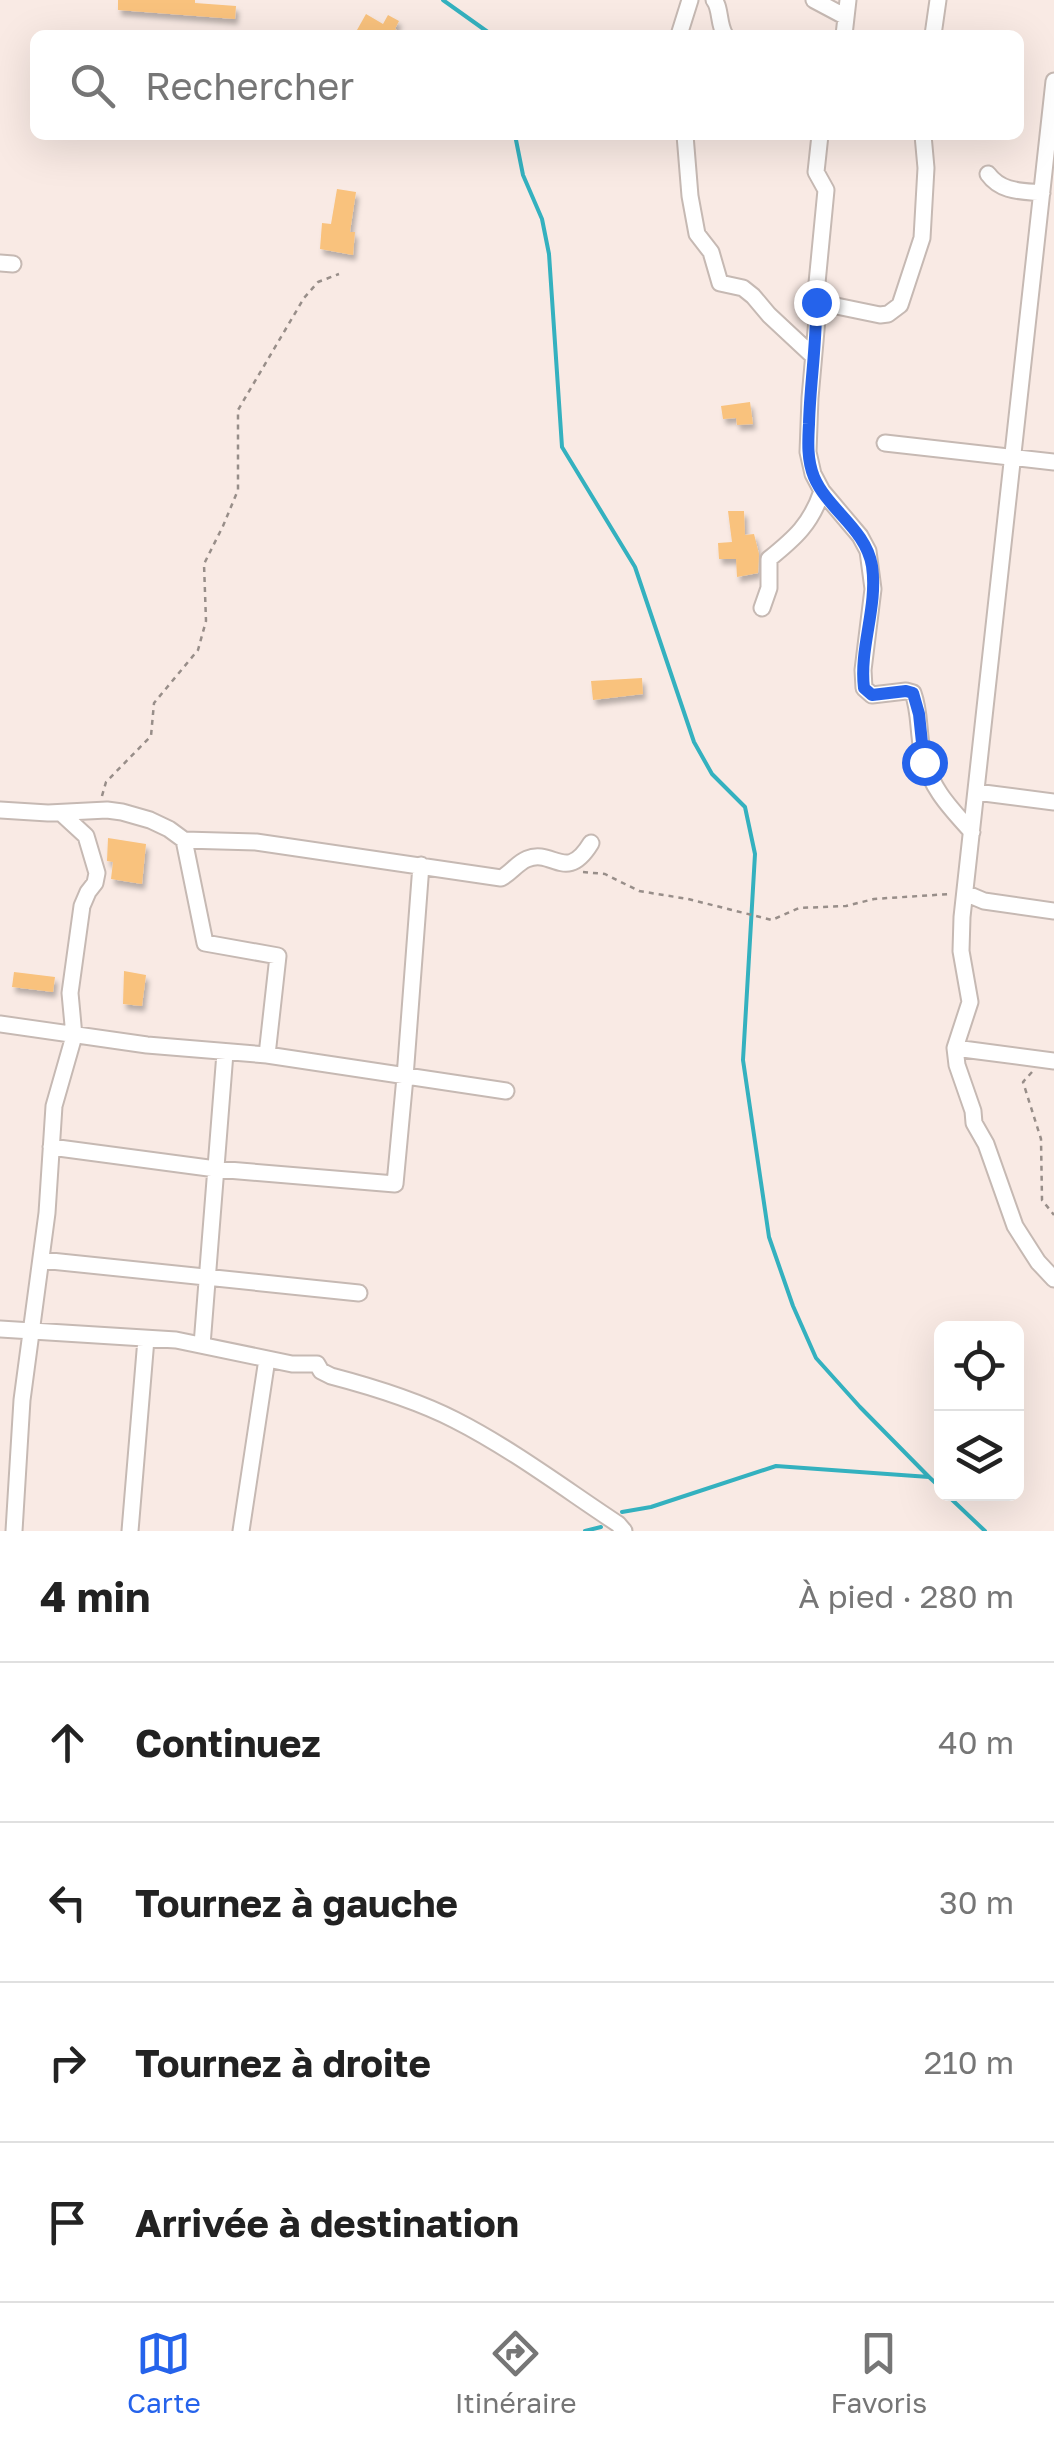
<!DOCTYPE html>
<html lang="fr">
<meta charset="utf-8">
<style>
body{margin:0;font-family:"Golos Text",sans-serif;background:#f2f2f2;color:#222}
.controls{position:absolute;right:30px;bottom:30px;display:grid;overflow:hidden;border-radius:15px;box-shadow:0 10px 40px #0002}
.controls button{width:90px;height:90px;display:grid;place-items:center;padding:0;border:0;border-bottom:2px solid #e0e0e0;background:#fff;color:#222;font:50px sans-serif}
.stop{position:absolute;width:30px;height:30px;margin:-22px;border:8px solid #2563eb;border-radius:50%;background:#fff}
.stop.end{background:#2563eb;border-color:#fff;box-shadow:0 2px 10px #0008}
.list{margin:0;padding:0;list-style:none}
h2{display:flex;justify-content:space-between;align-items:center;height:130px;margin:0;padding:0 40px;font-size:42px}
h2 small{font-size:32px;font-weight:400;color:#767676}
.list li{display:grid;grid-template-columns:65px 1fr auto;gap:30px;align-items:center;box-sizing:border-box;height:160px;padding:0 40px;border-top:2px solid #e0e0e0}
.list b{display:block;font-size:38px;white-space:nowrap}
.list em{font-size:32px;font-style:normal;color:#767676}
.icon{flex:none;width:55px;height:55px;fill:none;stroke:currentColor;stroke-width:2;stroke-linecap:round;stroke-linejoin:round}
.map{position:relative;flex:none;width:1054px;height:1531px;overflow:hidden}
.search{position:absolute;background:#fff;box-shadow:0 10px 40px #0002;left:30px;right:30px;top:30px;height:110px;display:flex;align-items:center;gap:25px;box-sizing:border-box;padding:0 35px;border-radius:15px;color:#767676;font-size:38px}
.sheet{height:770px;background:#fff}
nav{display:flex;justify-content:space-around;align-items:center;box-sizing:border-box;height:140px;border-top:2px solid #e0e0e0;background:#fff;font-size:28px;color:#767676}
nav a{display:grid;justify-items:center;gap:5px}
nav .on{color:#2563eb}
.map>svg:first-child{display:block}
</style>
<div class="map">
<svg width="1054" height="1531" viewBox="0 0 1054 1531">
<defs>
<filter id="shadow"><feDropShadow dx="3" dy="5.5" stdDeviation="2.5" flood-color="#0004"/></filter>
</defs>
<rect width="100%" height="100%" fill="#f9eae4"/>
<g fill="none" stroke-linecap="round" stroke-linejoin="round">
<!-- stream -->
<path stroke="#34b1bf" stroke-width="4" d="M 443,0 L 492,35
M 515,135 L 523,175 L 542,219 L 549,254 L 562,447 L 635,567 L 694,742 L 712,774 L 745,807 L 755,854 L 743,1060 L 769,1237 L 793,1306 L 816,1358 L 860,1407 L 929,1477
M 946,1494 L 985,1531
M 622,1512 L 651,1507 L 776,1466 L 929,1477 L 942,1489
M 585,1531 L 601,1527"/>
</g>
<!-- building -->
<path fill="#f9c27d" filter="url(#shadow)" d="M 118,0 L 195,0 L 195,3 L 236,6 L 235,19 L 118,10 Z
M 366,14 L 383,24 L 388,15 L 399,21 L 395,29 L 405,35 L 366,35 L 357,30 Z
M 337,189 L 356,192 L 350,232 L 355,232 L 353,255 L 320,249 L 322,223 L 331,224 Z
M 750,402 L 753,424 L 737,425 L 736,418 L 723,419 L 721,406 Z
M 728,511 L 744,511 L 745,535 L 754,534 L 759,554 L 758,573 L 737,577 L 736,559 L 719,559 L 718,543 L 732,542 Z
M 642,678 L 643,694 L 593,700 L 591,681 Z
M 108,838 L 146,844 L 142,884 L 111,879 L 113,862 L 107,861 Z
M 124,971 L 146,975 L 142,1006 L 123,1004 Z
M 14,972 L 55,977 L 53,992 L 12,987 Z"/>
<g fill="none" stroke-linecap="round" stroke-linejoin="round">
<defs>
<path id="minor" d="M 714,0 C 721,8 718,24 725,35
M 814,0 L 846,17
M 679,35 L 690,0
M 844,35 L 848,0
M 933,35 L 938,0
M 1054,81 L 962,917 L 961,951 L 970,1002 L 955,1048 L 957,1065 L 973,1111 L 974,1123 L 986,1144 L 1015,1226 L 1038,1262 L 1054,1279
M 685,135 L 690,196 L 697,234 L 711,252 L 720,283 L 743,288 L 753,296 L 769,315 L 813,356
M 820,135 L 816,172 L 826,190 L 817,283 L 817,319 L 810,398 L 808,452 L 813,474 L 822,491 L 860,536 L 868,551 L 873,589 L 863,670 L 864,688 L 872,695 L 906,691 L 913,693 C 920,712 918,731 922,750 C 928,785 949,807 972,832
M 988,174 C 1001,192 1021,191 1042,193
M 0,263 L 13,264
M 817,302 L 880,315 L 888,314 L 900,305 L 922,238 L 926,168 L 923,135
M 885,443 L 1054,462
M 762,608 L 769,588 L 769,559 C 795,538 811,524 822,491
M 976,792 L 1054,802
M 0,810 L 48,813 L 107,810 L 122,812 L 150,820 L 169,829 L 184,840 L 256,842 L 501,878 C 511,873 517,863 527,859 C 553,848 566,884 591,843
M 184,840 L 205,943 L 278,956 L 267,1055
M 965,893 L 984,901 L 1054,911
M 0,1024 L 147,1045 L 267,1055 L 506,1091
M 955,1048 L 1054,1061
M 51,1147 L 216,1169 L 395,1184 L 405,1077 L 421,865
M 41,1260 L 359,1293
M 0,1329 L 176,1340 L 292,1364 L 317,1364 L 321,1371 L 331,1376 C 373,1387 416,1400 455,1420 C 512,1449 565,1489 618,1524 L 624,1531
M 202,1345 L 225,1053
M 14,1531 L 22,1400 L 47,1213 L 54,1106 L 74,1036 L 70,993 L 82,906 L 88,892 L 95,883 L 97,873 L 86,836 L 61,813
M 130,1531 L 146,1339
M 241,1531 L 267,1359"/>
</defs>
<!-- minor casing -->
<use href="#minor" stroke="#c6b9b3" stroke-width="19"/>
<!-- path -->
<path stroke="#988e89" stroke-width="2.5" stroke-dasharray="5 5" stroke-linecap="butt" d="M 102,796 L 106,782 L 151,736 L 154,703 L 198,650 L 206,621 L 204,564 L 223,526 L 238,490 L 238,410 L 304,298 L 318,282 L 339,274
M 583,872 L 605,874 L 639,891 L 688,899 L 772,920 L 799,908 L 846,906 L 874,899 L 949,894
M 1032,1072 L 1023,1082 L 1041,1139 L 1042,1200 L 1054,1215"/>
<!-- minor -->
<use href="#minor" stroke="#fff" stroke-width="15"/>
</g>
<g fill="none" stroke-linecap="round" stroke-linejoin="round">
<!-- route -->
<path stroke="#2563eb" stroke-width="12" d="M 816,302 C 817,342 810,383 809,424 C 808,442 807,460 814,477 C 828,510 866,529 872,566 C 878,607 859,648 864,688 L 872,695 L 906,691 L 913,693 L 919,714 L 924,762"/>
</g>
</svg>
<div class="controls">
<button><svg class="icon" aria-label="locate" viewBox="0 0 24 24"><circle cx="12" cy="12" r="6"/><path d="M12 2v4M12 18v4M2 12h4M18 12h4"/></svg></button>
<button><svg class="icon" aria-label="layers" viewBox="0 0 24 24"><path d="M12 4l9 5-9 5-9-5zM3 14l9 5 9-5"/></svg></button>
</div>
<div class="stop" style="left:924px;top:762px"></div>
<div class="stop end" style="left:816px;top:302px"></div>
<div class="search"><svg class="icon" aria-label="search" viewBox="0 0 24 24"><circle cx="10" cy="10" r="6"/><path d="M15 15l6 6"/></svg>Rechercher</div>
</div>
<section class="sheet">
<h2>4 min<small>À pied · 280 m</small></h2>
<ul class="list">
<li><svg class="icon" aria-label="ahead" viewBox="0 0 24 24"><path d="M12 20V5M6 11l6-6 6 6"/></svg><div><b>Continuez</b></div><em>40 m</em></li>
<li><svg class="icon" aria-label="left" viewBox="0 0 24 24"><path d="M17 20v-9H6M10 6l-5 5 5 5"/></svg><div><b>Tournez à gauche</b></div><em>30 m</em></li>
<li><svg class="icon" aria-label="right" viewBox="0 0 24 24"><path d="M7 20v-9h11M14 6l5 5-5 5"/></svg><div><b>Tournez à droite</b></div><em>210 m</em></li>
<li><svg class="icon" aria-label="arrive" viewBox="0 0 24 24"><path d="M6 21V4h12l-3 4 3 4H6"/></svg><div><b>Arrivée à destination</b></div></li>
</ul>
</section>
<nav>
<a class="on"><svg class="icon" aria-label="map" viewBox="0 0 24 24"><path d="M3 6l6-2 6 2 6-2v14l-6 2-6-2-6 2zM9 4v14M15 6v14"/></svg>Carte</a>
<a><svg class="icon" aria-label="directions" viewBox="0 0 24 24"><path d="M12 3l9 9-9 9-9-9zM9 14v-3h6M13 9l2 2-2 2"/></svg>Itinéraire</a>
<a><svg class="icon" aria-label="saved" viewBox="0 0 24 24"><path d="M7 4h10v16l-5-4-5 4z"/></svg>Favoris</a>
</nav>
